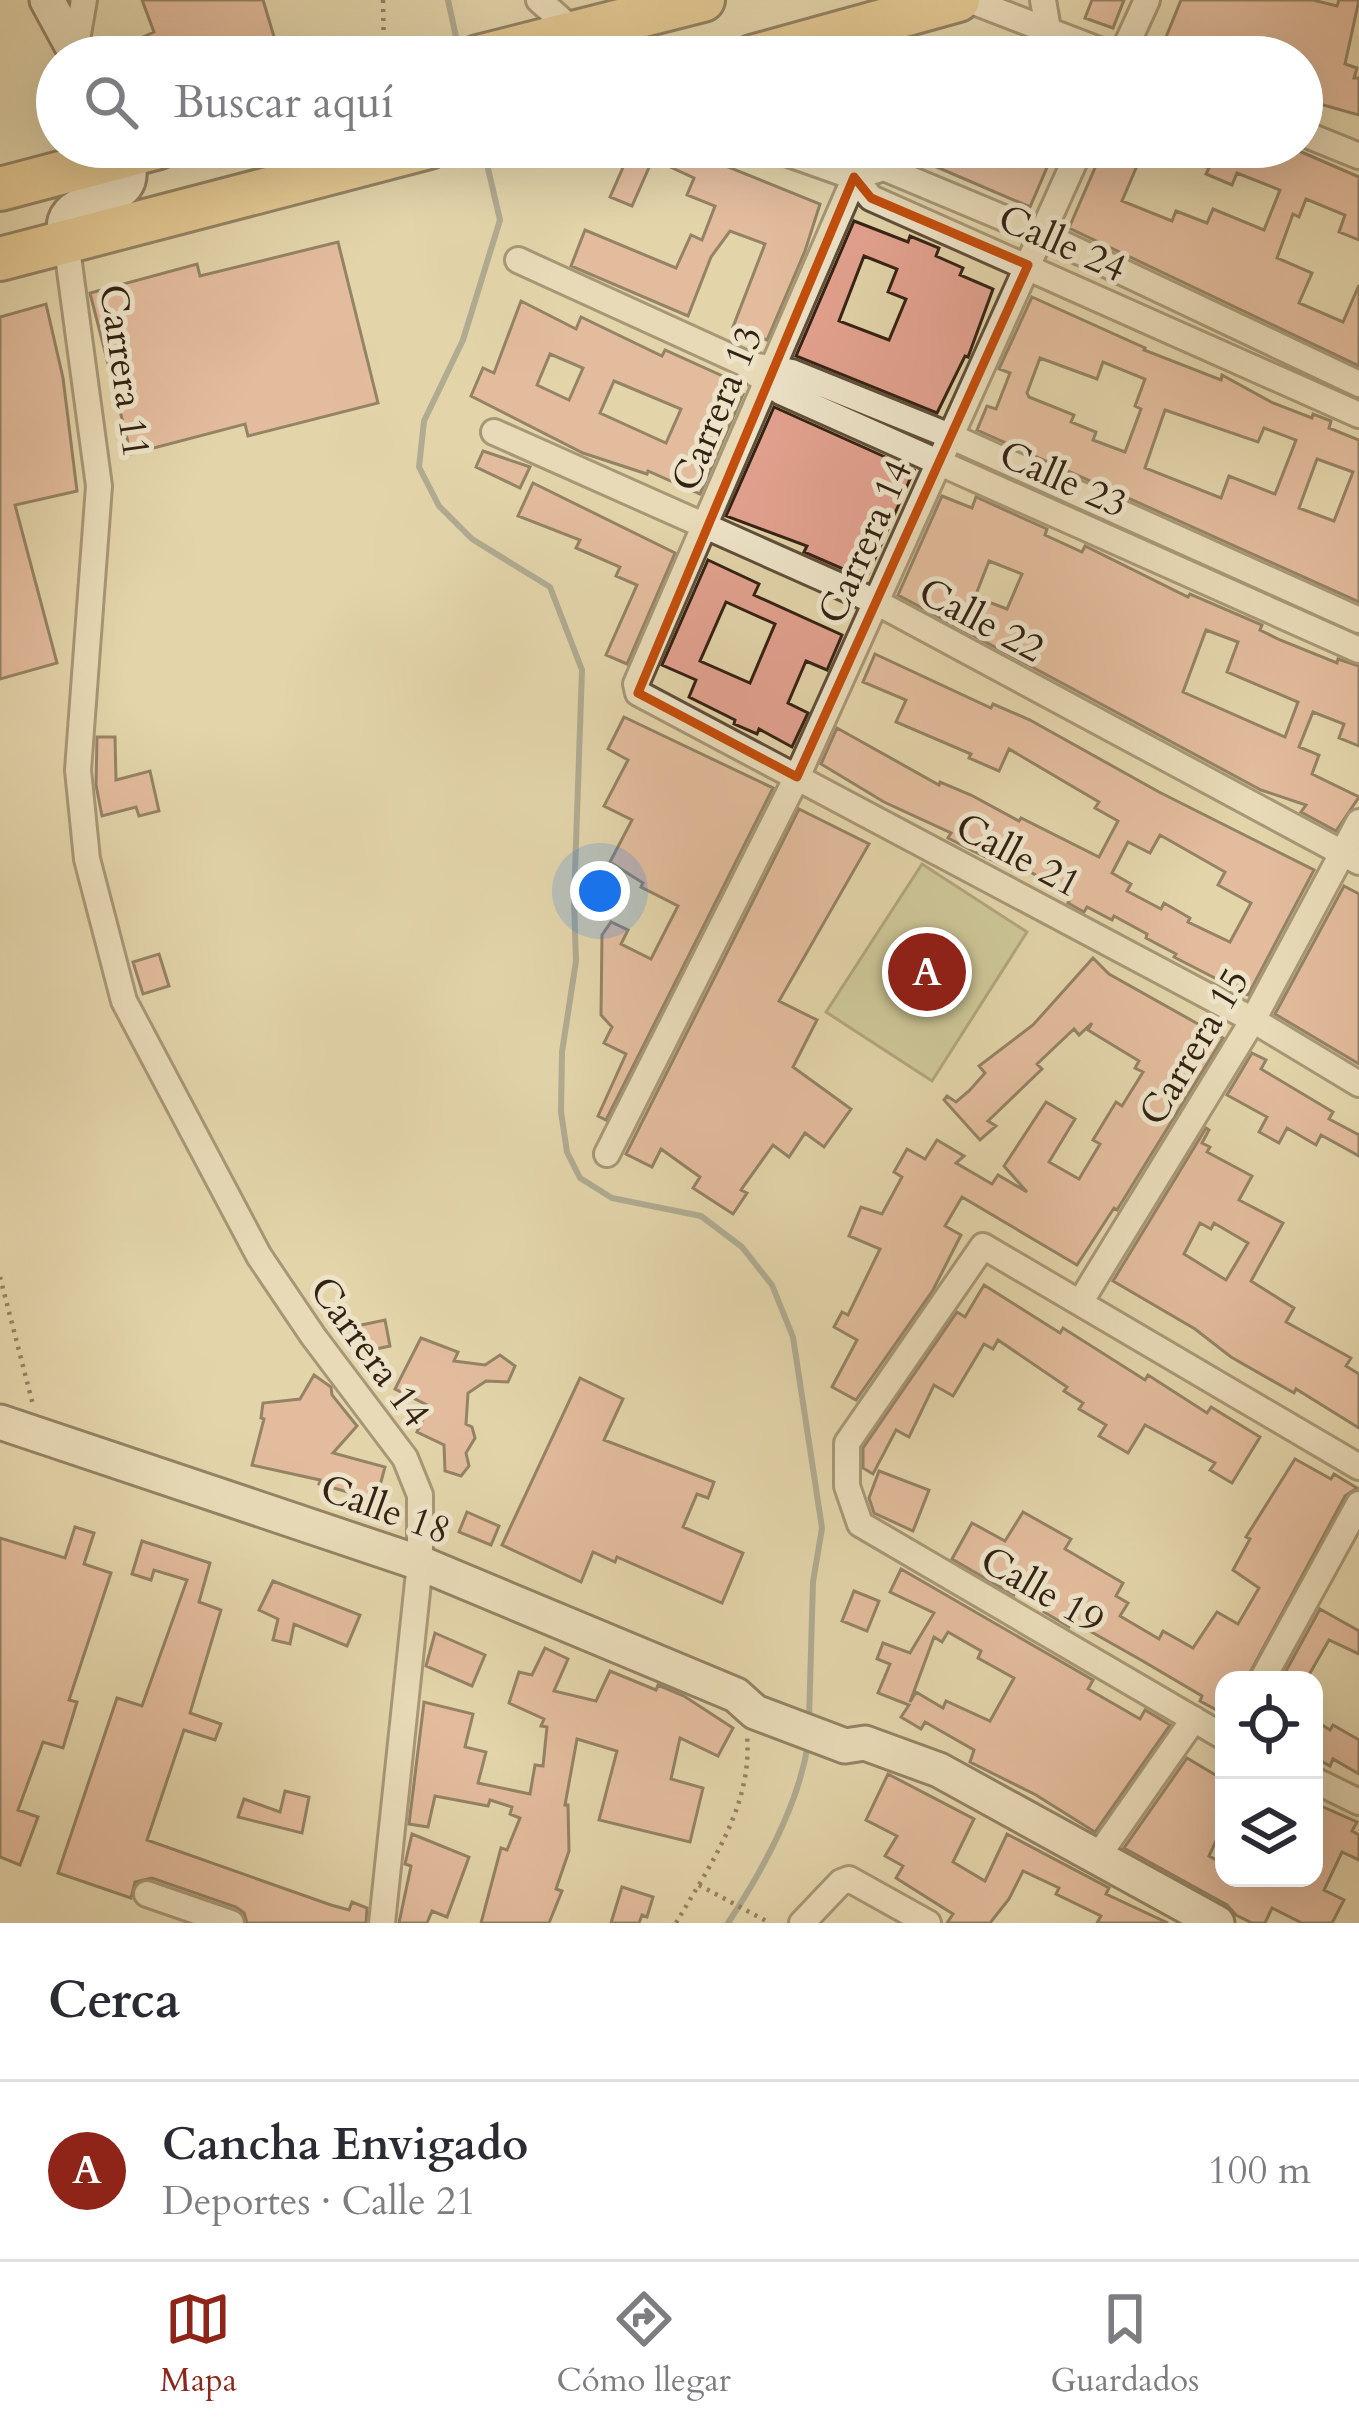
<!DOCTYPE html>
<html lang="es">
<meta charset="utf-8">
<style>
body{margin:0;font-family:Cardo,serif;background:#f7f7f7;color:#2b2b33}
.controls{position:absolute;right:36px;bottom:36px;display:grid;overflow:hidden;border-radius:24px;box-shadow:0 12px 48px #0002}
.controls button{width:108px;height:108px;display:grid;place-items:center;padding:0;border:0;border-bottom:3px solid #e1e1e2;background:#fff;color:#2b2b33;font:60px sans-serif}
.you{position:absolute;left:600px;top:891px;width:42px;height:42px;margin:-30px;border:9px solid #fff;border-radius:50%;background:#1a73e8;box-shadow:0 0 0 18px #1a73e833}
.badge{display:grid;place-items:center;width:78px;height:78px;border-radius:50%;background:#8f2418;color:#fff;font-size:39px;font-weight:700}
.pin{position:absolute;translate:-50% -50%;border:6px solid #fff;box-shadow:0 3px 12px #0006}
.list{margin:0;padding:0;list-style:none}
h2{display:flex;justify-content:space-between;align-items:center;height:156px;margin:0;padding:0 48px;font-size:51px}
h2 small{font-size:39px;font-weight:400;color:#7c7c81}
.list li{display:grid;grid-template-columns:78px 1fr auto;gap:36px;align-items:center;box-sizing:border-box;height:180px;padding:0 48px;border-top:3px solid #e1e1e2}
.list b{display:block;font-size:45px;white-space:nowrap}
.list p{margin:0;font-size:39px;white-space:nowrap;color:#7c7c81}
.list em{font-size:39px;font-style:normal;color:#7c7c81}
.icon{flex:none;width:66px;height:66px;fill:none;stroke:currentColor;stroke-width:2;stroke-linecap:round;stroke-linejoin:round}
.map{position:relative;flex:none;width:1359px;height:1923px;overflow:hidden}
.search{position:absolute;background:#fff;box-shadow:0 12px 48px #0002;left:36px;right:36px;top:36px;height:132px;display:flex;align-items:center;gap:30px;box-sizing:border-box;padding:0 42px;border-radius:66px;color:#7c7c81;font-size:45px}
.sheet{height:336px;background:#fff}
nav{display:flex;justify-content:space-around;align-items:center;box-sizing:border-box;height:168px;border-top:3px solid #e1e1e2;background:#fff;font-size:33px;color:#7c7c81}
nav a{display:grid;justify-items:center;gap:6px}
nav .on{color:#8f2418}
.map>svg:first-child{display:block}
</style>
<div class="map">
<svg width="1359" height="1923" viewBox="0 0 1359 1923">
<rect width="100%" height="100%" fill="#e3d4aa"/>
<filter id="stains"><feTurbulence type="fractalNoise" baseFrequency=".00167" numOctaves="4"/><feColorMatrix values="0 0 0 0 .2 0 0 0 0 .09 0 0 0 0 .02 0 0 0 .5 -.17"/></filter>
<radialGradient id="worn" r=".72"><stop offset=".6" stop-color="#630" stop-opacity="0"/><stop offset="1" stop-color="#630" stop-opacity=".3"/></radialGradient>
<!-- green -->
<path fill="#b6bc87" stroke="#756f4d" stroke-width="3" d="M 922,864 L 1027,932 L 932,1081 L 826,1012 Z"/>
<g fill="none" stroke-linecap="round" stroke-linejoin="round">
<!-- stream -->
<path stroke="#717b73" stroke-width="6" d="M 448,0 L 460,55
M 483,147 L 500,220 L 463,340 L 424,421 L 419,467 L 439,506 L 472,539 L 550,587 L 582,670 L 574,901 L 576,961 L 562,1052 L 561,1112 L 567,1152 L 580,1178 L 612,1198 L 701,1216 L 742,1247 L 772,1285 L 793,1337 L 822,1528 L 813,1582 L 809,1719
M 728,1923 C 763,1870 798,1807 808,1744"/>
</g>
<!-- building -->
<path fill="#e2a18f" stroke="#342213" stroke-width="3" fill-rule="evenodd" d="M 142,0 L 263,0 L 275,40 L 266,48 L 232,57 L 99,57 L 154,32 Z
M 1092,0 L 1124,0 L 1113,28 L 1085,18 Z
M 1181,0 L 1313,0 L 1337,6 L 1339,0 L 1359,0 L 1345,64 L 1357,68 L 1354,78 L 1359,78 L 1359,115 L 1302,99 L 1302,57 L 1158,57 Z
M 632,147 L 658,147 L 632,206 L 610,197 Z
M 672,147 L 704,147 L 731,158 L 728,167 L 820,204 L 805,251 L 767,340 L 733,327 L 765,244 L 730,231 L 711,257 L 688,316 L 571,266 L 585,230 L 676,268 L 691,235 L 702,240 L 715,206 L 687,195 L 694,178 L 664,164 Z
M 890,147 L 1026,147 L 1051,158 L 1030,207 Z
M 1104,147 L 1145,147 L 1122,201 L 1172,221 L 1176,211 L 1207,223 L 1213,209 L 1264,230 L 1280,190 L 1237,173 L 1232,185 L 1206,174 L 1209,168 L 1158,147 L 1290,147 L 1359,177 L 1359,240 L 1339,232 L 1345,215 L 1306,199 L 1299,217 L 1293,214 L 1277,258 L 1312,273 L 1299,303 L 1343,322 L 1359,285 L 1359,366 L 1069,228 Z
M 854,221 L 908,242 L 910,236 L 939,248 L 936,256 L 963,268 L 960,275 L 993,289 L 968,357 L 965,356 L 937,413 L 796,356 ZM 864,256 L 897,269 L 888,292 L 906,299 L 889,340 L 839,321 Z
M 338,242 L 378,403 L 248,436 L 245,424 L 131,454 L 90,293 L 197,264 L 200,276 Z
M 1032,297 L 1145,348 L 1144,350 L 1221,380 L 1222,375 L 1273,403 L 1312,418 L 1313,414 L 1331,421 L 1329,428 L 1359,440 L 1359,602 L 977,430 L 987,406 L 996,409 L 1010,373 L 999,369 ZM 1040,358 L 1097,379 L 1103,362 L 1145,379 L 1135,406 L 1141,409 L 1125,452 L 1093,440 L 1096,432 L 1071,422 L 1074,415 L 1029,397 L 1027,393 ZM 1165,410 L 1258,442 L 1264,428 L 1296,440 L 1275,494 L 1229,476 L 1221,498 L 1145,468 ZM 1317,459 L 1353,472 L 1334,521 L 1299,508 Z
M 521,301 L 576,329 L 581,317 L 662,356 L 665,350 L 738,383 L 735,391 L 743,394 L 700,494 L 648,471 L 647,474 L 583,453 L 471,396 L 483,368 L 494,373 ZM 550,354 L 583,368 L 569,400 L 537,385 ZM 614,381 L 681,409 L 666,443 L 600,413 Z
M 46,304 L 63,378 L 77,491 L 15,505 L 57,663 L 0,679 L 0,317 Z
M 774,407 L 914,470 L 866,579 L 804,552 L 807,546 L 726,516 Z
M 483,451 L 530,467 L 520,488 L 476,467 Z
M 533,483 L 675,553 L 627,664 L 606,655 L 637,585 L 616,576 L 620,567 L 576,548 L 580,540 L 518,516 Z
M 942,496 L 972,508 L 976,497 L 1047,529 L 1045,535 L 1082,552 L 1085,546 L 1188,597 L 1190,594 L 1262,625 L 1260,630 L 1280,640 L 1337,663 L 1338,659 L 1359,666 L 1359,746 L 1339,738 L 1344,724 L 1313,712 L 1299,747 L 1319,755 L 1312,774 L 1359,797 L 1336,831 L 1301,812 L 1306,805 L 1261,790 L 898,595 ZM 989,561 L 1022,574 L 1007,609 L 975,597 ZM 1206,630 L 1238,642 L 1227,672 L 1298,702 L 1285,737 L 1183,692 Z
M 708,560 L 759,584 L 754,595 L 842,635 L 827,670 L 806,661 L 788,703 L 808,713 L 792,747 L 759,729 L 757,734 L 734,724 L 735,720 L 689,697 L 696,680 L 662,665 ZM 726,602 L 775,624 L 750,683 L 700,661 Z
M 875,654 L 991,708 L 993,704 L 1030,720 L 1159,792 L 1314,870 L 1248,995 L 1174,957 L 1176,954 L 1146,938 L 1147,934 L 1114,916 L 1112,920 L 1087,907 L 1084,912 L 1068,903 L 1072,895 L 1014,863 L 1011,869 L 973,851 L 948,838 L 951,833 L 884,802 L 821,764 L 837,728 L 939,785 L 940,782 L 971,795 L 1019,821 L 1021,818 L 1099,857 L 1118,821 L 1095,808 L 1099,802 L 1009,749 L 999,771 L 969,758 L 971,754 L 896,722 L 906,700 L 863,682 ZM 1160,835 L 1225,872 L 1218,885 L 1251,903 L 1230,942 L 1188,922 L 1190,918 L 1164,903 L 1161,909 L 1127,891 L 1131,884 L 1112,873 L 1128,842 L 1150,853 Z
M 624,717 L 773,788 L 606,1120 L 598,1116 L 626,1054 L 604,1043 L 612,1027 L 601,1015 L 602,935 L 611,922 L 628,930 L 621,944 L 651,959 L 678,906 L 641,887 L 643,883 L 610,862 L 632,820 L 604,806 L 628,760 L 608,749 Z
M 97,737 L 115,737 L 116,780 L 150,771 L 159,811 L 139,816 L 136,807 L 102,816 L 96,785 Z
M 799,809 L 869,844 L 779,1001 L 817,1020 L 793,1067 L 851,1109 L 824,1147 L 805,1133 L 789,1157 L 773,1145 L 741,1190 L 747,1193 L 733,1214 L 693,1188 L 700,1177 L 661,1149 L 652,1167 L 626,1154 Z
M 1344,886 L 1359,894 L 1359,1064 L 1275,1014 Z
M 159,954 L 169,986 L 143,994 L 133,962 Z
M 1093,958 L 1109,974 L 1223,1038 L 1117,1210 L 1114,1208 L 1077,1265 L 962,1197 L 945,1226 L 961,1235 L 933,1290 L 856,1400 L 832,1387 L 857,1340 L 834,1327 L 842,1312 L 848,1315 L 880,1249 L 849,1236 L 861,1207 L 882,1214 L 902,1177 L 894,1172 L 907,1149 L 925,1159 L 937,1140 L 964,1156 L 956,1163 L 992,1184 L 998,1175 L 1027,1192 L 1004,1166 L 1046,1102 L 1075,1119 L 1049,1162 L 1079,1179 L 1100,1144 L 1093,1140 L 1116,1102 L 1122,1106 L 1143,1072 L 1135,1068 L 1139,1061 L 1088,1030 L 1092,1023 L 1079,1035 L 1074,1029 L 1037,1064 L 1042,1069 L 988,1121 L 996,1126 L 980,1140 L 944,1100 L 947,1096 L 956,1102 L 969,1091 L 985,1073 L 979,1066 L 1033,1025 Z
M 1252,1053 L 1266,1060 L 1261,1069 L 1333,1112 L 1329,1119 L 1359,1135 L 1359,1156 L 1321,1135 L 1316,1145 L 1287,1128 L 1279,1143 L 1259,1132 L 1267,1117 L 1227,1095 Z
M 1206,1128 L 1209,1130 L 1202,1143 L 1210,1147 L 1207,1152 L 1252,1176 L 1239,1200 L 1283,1223 L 1251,1281 L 1294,1308 L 1286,1322 L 1351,1358 L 1346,1366 L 1359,1374 L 1359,1428 L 1296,1389 L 1294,1393 L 1231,1357 L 1195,1329 L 1113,1281 ZM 1200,1223 L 1211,1229 L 1214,1223 L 1248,1243 L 1226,1280 L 1184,1254 Z
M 984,1285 L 1060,1333 L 1063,1328 L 1145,1380 L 1148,1375 L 1207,1413 L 1211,1407 L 1260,1437 L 1232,1483 L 1210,1470 L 1215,1463 L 1145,1425 L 1128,1453 L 1099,1436 L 1106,1425 L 1079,1409 L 1083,1403 L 1064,1391 L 1067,1387 L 998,1340 L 993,1349 L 984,1344 L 953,1396 L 934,1385 L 909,1437 L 896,1430 L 873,1474 L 863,1468 L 863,1448 L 957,1312 L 965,1317 Z
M 385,1320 L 390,1346 L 357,1353 L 352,1327 Z
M 421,1338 L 458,1352 L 454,1361 L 485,1365 L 500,1355 L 515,1366 L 508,1382 L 486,1381 L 468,1393 L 466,1424 L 472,1427 L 475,1438 L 466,1453 L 469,1466 L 461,1476 L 445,1471 L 444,1445 L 417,1432 L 429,1406 L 395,1389 Z
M 314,1375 L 331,1387 L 332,1395 L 357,1426 L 333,1453 L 385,1467 L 376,1500 L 319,1484 L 320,1480 L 252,1465 L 264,1419 L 261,1418 L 263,1403 L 300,1399 Z
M 580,1378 L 623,1399 L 604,1440 L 714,1482 L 708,1498 L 697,1494 L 683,1527 L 743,1553 L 722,1603 L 617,1557 L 615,1562 L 593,1552 L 581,1582 L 502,1545 Z
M 1295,1459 L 1331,1479 L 1334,1474 L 1357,1488 L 1345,1496 L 1246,1680 L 1224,1680 L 1224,1714 L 1200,1701 L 1202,1696 L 1141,1660 L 1072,1621 L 1069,1627 L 1044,1612 L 1047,1606 L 1017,1589 L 1014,1595 L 952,1559 L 972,1523 L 1005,1541 L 1023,1512 L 1071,1539 L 1065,1549 L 1123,1583 L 1116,1596 L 1128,1603 L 1120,1616 L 1159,1639 L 1163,1631 L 1193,1648 L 1217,1612 L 1238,1624 L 1259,1588 L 1233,1570 L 1250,1539 L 1246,1537 Z
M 879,1471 L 929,1490 L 913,1531 L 874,1513 L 869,1498 Z
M 467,1512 L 499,1526 L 491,1545 L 459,1532 Z
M 75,1527 L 94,1533 L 84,1564 L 111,1573 L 69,1700 L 77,1702 L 63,1748 L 43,1742 L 18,1810 L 38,1817 L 20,1865 L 0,1857 L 0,1538 L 65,1558 Z
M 142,1541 L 210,1563 L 199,1602 L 221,1610 L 190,1713 L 221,1724 L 215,1740 L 184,1730 L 147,1840 L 331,1905 L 349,1910 L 352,1902 L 367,1908 L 366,1923 L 247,1923 L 244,1913 L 236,1907 L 152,1878 L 135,1882 L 131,1898 L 58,1873 L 117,1698 L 142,1706 L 187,1580 L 154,1570 L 151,1580 L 132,1574 Z
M 901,1569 L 1093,1680 L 1088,1689 L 1140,1719 L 1145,1710 L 1170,1725 L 1095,1832 L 1036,1795 L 970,1762 L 974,1750 L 925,1722 L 921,1729 L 901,1717 L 909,1705 L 878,1693 L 890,1664 L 877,1659 L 883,1643 L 910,1653 L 934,1613 L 890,1592 ZM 948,1632 L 981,1651 L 978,1658 L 1014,1678 L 990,1721 L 946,1701 L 943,1708 L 916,1692 L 910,1702 L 934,1637 L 942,1642 Z
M 273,1581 L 360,1615 L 347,1646 L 294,1624 L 290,1644 L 273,1640 L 278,1619 L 259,1610 Z
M 854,1591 L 879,1601 L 867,1631 L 842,1621 Z
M 1320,1609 L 1359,1631 L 1359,1654 L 1329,1640 L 1306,1680 L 1281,1680 Z
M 435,1633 L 485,1655 L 472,1686 L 426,1666 Z
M 545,1648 L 568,1659 L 554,1691 L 596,1701 L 610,1671 L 656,1690 L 658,1685 L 684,1696 L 733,1728 L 718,1756 L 680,1738 L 671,1779 L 703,1788 L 690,1842 L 599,1820 L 617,1751 L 577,1739 L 565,1805 L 568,1805 L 569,1851 L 556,1889 L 562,1891 L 549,1923 L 481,1923 L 501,1848 L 507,1850 L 520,1818 L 510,1814 L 512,1807 L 490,1800 L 488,1806 L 435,1796 L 428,1827 L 409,1824 L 424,1702 L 473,1714 L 465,1747 L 486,1752 L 478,1783 L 530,1794 L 535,1765 L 543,1766 L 547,1727 L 541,1726 L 544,1719 L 509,1703 L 519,1672 L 532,1675 Z
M 1314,1720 L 1330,1730 L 1333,1725 L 1359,1740 L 1359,1774 L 1333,1759 L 1330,1766 L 1314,1757 Z
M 1187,1758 L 1224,1780 L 1224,1824 L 1209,1856 L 1224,1864 L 1224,1878 L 1314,1878 L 1314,1803 L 1357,1822 L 1352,1831 L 1359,1835 L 1359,1860 L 1342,1852 L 1324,1890 L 1344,1900 L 1332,1923 L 1302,1923 L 1272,1908 L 1265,1923 L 1252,1923 L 1236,1915 L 1227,1905 L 1124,1848 Z
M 888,1774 L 974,1819 L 953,1862 L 985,1881 L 1007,1834 L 1109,1888 L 1106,1894 L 1168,1923 L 1097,1923 L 1101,1916 L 1056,1894 L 1059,1888 L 1023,1871 L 1009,1899 L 990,1923 L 947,1923 L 953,1914 L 896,1878 L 903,1866 L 885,1856 L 897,1836 L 866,1820 Z
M 285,1791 L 309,1797 L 302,1833 L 238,1817 L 244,1799 L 280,1812 Z
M 412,1834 L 469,1857 L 447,1917 L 432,1911 L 427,1923 L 399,1923 L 411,1866 L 405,1864 Z
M 622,1887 L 653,1897 L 647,1917 L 642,1915 L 639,1923 L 611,1923 Z"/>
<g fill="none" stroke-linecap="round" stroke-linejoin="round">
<defs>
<path id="lane" d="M 276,50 L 277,57"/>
<path id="street" d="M 539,0 L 575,32
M 969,0 L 1117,57
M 1043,0 L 1048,29
M 881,23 L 892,57
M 75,51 L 84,0
M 1121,57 L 1147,0
M 1302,133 L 1359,156
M 769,147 L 854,177
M 868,147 L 636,684 L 638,693 L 1253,1020 L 1359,1084
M 854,177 L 871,198 L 1359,415
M 854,177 L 884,168 L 1042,234 L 1359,384
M 66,241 L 99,486 L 78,770 L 87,859 L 124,1001 L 259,1256 L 313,1336 L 405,1458 L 420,1495 L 420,1563 L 382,1923
M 518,260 L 746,364 L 792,372 L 950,436 L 1359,620
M 756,374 L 781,392 L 1359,650
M 494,432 L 876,602 L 1359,862
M 607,1154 L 797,777 L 1081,147
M 1081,1301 L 1253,1020 L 1359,822
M 1262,1680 L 1359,1504
M 1224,1737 L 860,1524 L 847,1486 L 847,1443 L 983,1246 L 1359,1467
M 1314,1780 L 1359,1802
M 1098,1856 L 1194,1719
M 147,1894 L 231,1923
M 802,1923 L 841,1882 L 849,1879 L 928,1923"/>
<path id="secondary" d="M 47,0 L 78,57
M 66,241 C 65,234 63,227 65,221 C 76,186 153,214 122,147
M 0,1422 L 420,1563 L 736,1695 L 755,1712 L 845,1746 L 865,1743 L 939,1770 L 1217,1923"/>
<path id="highway" d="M 478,57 L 703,0
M 752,57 L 958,0
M 0,189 L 159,147
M 0,259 L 429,147"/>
</defs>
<!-- lane casing -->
<use href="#lane" stroke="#604e39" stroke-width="18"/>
<!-- street casing -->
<use href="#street" stroke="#604e39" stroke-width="30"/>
<!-- secondary casing -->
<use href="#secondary" stroke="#342213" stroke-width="39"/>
<!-- highway casing -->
<use href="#highway" stroke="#342213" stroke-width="48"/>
<!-- path -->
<path stroke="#342213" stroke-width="4.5" stroke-dasharray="3 6" stroke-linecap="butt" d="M 383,0 L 384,57
M 0,1277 L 33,1405
M 699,1885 L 770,1923
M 676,1923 C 710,1865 753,1805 747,1736"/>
<!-- lane -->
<use href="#lane" stroke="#ede3c8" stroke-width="12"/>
<!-- street -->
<use href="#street" stroke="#ede3c8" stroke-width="24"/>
<!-- secondary -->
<use href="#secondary" stroke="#ede3c8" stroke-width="33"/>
<!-- highway -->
<use href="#highway" stroke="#e2ba75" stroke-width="42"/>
</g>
<!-- marked area -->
<path d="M0 0H1359V1923H0ZM 854,177 L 871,198 L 1028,265 L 797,777 L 638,693 Z" fill="#e3d4aa" fill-opacity=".55" fill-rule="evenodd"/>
<path fill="none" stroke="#c44e0d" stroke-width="9" stroke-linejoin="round" d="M 854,177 L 871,198 L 1028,265 L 797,777 L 638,693 Z"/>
<g text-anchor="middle" stroke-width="10" stroke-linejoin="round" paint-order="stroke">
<!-- street labels -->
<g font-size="39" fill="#342213" stroke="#ede3c8">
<text transform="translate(1063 242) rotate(24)" y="14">Calle 24</text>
<text transform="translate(126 371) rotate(82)" y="14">Carrera 11</text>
<text transform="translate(716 408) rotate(-67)" y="14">Carrera 13</text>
<text transform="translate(1064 478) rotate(24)" y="14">Calle 23</text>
<text transform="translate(864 541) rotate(-66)" y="14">Carrera 14</text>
<text transform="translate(982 619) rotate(28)" y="14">Calle 22</text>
<text transform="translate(1019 854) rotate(28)" y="14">Calle 21</text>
<text transform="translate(1193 1046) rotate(-59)" y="14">Carrera 15</text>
<text transform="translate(371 1351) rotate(54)" y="14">Carrera 14</text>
<text transform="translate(386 1508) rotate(20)" y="14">Calle 18</text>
<text transform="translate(1043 1589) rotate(30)" y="14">Calle 19</text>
</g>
</g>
<rect width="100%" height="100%" filter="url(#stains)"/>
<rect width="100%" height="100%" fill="url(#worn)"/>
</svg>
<div class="controls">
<button><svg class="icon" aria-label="locate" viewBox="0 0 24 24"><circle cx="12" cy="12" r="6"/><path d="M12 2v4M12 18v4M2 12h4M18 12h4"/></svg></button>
<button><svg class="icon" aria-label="layers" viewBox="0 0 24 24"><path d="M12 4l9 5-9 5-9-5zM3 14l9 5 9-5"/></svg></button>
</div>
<div class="you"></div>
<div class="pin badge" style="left:927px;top:972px">A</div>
<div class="search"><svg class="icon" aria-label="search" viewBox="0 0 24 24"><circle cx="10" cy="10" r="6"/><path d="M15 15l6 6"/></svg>Buscar aquí</div>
</div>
<section class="sheet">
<h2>Cerca<small></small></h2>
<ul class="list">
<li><span class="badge">A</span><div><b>Cancha Envigado</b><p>Deportes · Calle 21</p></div><em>100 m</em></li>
</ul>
</section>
<nav>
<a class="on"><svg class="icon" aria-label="map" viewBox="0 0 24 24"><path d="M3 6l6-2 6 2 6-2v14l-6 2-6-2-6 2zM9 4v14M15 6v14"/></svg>Mapa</a>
<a><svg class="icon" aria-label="directions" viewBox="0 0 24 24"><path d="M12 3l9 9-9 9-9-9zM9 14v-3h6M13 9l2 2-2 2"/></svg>Cómo llegar</a>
<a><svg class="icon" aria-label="saved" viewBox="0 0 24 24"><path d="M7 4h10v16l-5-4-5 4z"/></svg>Guardados</a>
</nav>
